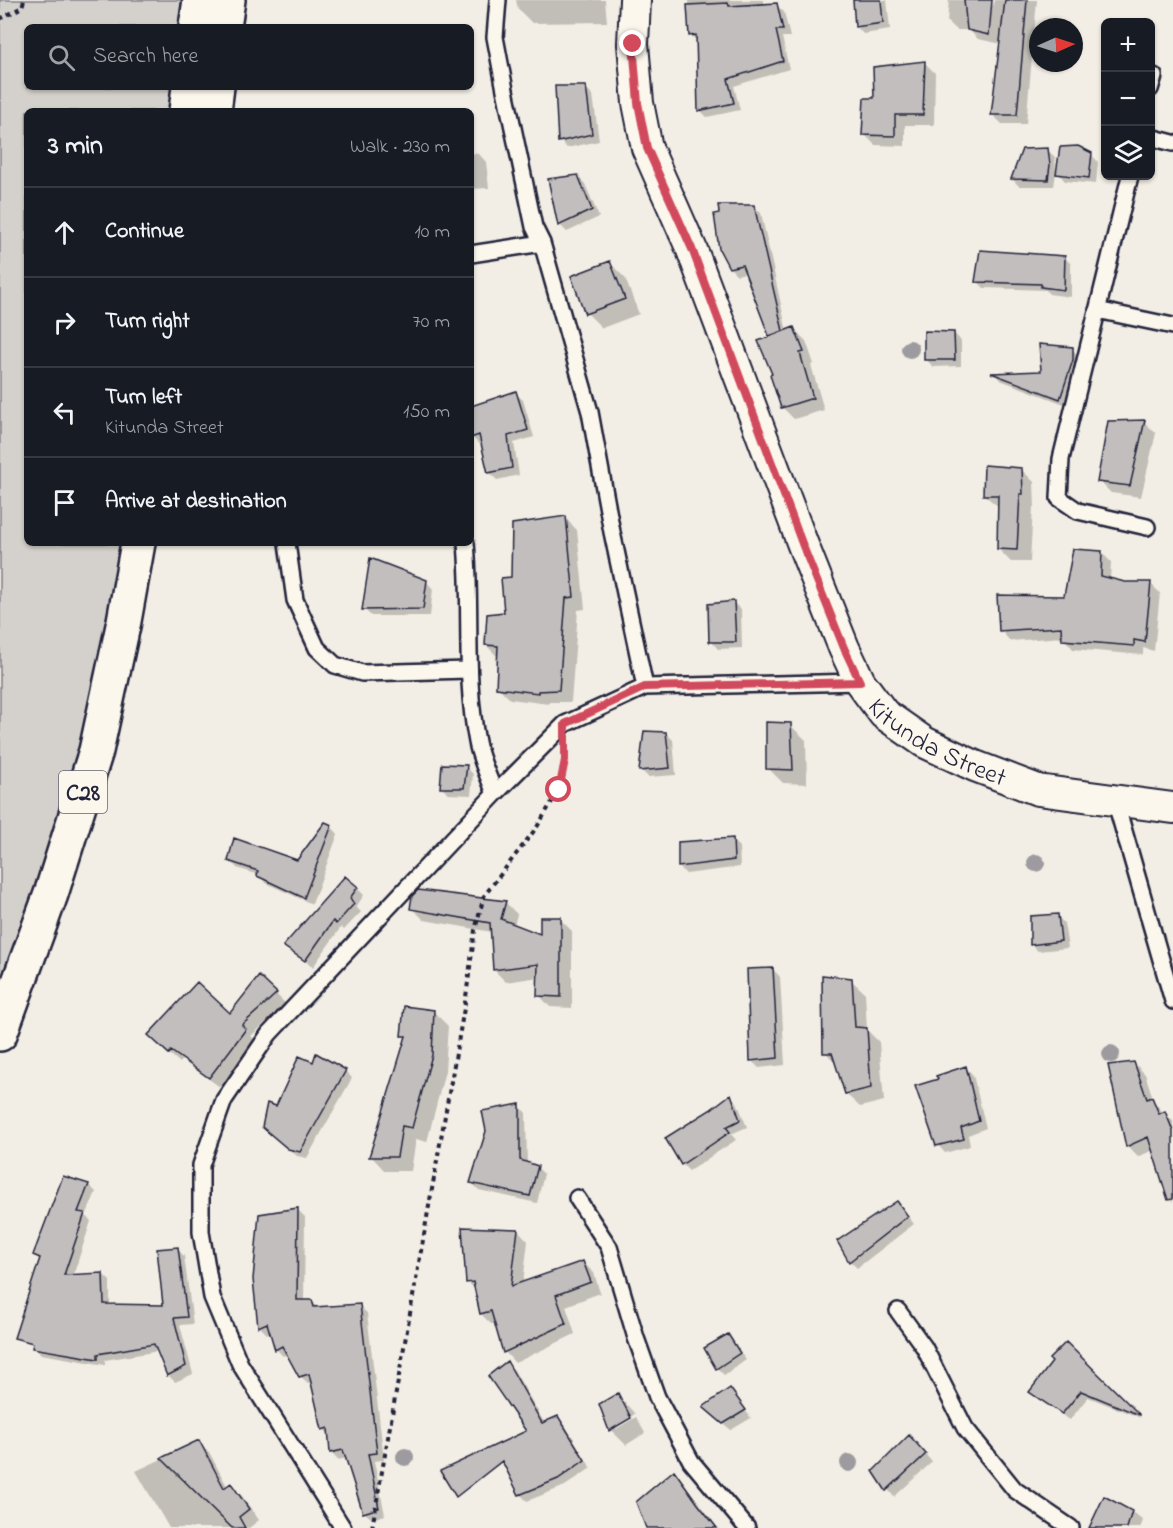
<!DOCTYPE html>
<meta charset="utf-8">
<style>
body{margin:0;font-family:"Indie Flower",sans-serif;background:#20242c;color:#f1f3f6}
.controls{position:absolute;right:18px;top:18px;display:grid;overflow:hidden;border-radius:9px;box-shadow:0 2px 4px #0004}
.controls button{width:54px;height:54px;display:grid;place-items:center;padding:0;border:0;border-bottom:2px solid #363941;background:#171b24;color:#f1f3f6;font:30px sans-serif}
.compass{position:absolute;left:1029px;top:18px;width:54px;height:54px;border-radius:50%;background:#171b24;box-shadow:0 2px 4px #0004;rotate:87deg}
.stop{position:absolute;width:18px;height:18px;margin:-14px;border:4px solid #d1495b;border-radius:50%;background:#fff}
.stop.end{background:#d1495b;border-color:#fff;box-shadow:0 2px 6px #0008}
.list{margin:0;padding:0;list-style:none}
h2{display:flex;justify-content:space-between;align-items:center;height:78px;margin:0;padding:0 24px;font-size:26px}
h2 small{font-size:20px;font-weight:400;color:#9ea1a6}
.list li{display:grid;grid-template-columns:39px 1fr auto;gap:18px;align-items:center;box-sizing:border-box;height:90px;padding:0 24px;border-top:2px solid #363941}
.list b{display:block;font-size:22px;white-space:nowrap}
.list p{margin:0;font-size:20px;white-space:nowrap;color:#9ea1a6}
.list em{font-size:20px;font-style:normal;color:#9ea1a6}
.icon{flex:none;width:33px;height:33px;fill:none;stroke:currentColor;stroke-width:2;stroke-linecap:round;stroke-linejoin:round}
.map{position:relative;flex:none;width:1173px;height:1528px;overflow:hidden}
.search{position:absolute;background:#171b24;box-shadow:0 2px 4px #0004;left:24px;top:24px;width:450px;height:66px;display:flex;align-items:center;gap:15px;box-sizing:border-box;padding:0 21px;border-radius:9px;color:#9ea1a6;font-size:22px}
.panel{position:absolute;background:#171b24;box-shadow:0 2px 4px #0004;left:24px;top:108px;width:450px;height:438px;border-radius:9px}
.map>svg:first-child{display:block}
</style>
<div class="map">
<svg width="1173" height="1528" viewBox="0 0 1173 1528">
<rect width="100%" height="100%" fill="#f2eee5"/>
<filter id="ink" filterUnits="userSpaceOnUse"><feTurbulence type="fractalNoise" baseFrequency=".0167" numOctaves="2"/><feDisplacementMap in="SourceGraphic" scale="12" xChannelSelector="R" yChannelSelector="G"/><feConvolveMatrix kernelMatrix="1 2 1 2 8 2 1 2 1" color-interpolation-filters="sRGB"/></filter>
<g filter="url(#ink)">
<!-- green -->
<path fill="#d4d1cc" stroke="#7b7a84" stroke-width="1.5" d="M 0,0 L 182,0 L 178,27 L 27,27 L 27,87 L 171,87 L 168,111 L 27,111 L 27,543 L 128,543 L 124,621 L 0,1027 Z"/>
<!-- shadow -->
<path fill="#0003" d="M 516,0 L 605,0 L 607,22 L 532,23 L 518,9 Z
M 689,0 L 763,0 L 763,5 L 776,5 L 784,12 L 790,37 L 782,37 L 789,69 L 734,86 L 740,110 L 707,117 L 700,110 L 698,42 L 690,35 Z
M 855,0 L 887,0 L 890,30 L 863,34 L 856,26 Z
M 949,0 L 988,0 L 993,6 L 994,0 L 1037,0 L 1026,124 L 1002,124 L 993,115 L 1002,44 L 978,39 L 969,30 L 957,30 L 947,21 Z
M 925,63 L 935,73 L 934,125 L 905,125 L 905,146 L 875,145 L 864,134 L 876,99 Z
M 586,88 L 593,95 L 599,141 L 567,148 L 560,141 Z
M 1047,150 L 1055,157 L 1056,173 L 1054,186 L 1019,186 L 1012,179 L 1023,151 Z
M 471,153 L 479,154 L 486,162 L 489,188 L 471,189 Z
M 1091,154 L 1098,162 L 1096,184 L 1065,181 L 1058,173 Z
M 578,176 L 585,184 L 599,217 L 567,232 L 560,225 L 549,181 Z
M 753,206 L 761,213 L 787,332 L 794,329 L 806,341 L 814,364 L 811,365 L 824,410 L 794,419 L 782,407 L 774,375 L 773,337 L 746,273 L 737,275 L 730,268 Z
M 1064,257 L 1071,264 L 1071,297 L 1049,294 L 1046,290 L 984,288 L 977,281 Z
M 610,263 L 625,278 L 639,314 L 602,328 L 587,313 Z
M 954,333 L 961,341 L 961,366 L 933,367 L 926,359 Z
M 1072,349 L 1079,356 L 1067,405 L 1000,380 L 994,373 L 1042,372 Z
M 515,393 L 523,400 L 534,437 L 514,443 L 519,475 L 497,480 L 489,472 L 482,443 L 479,444 L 472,437 L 471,408 Z
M 1144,422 L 1156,433 L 1141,497 L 1111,493 L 1099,481 Z
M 1021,469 L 1034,482 L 1035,507 L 1033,507 L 1030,562 L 1011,562 L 998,549 L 999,507 L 984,495 Z
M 565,518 L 577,530 L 585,609 L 578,610 L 571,702 L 549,702 L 549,704 L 510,699 L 498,687 L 498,657 L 486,645 L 506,613 L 512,579 Z
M 1101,552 L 1111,562 L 1110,580 L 1124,584 L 1150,583 L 1160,593 L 1154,651 L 1143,648 L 1143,655 L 1073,649 L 1063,637 L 1010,641 L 1001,631 L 1065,597 Z
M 426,581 L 433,589 L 430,616 L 371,616 L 364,609 Z
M 734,603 L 741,610 L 742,648 L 718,649 L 711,641 Z
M 790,725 L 806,740 L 807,784 L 783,783 L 768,768 Z
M 666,733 L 673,740 L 676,775 L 648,777 L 641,770 Z
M 466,767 L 473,774 L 471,795 L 448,794 L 441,787 Z
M 331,826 L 338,834 L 312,904 L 266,883 L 259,875 L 237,868 L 230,860 L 298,862 Z
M 732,840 L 739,847 L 740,867 L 686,874 L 679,867 Z
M 357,888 L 364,895 L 356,907 L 361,912 L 344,930 L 341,927 L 313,967 L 285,945 Z
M 505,902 L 517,914 L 514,926 L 541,936 L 560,919 L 572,931 L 572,1008 L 550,1007 L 539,995 L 539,977 L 506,982 L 494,970 L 492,932 L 424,920 L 412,908 Z
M 1057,916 L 1064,923 L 1068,948 L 1038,951 L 1031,944 Z
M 773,969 L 780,977 L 785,1065 L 759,1068 L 752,1061 Z
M 259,978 L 286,1004 L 251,1036 L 256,1041 L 220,1087 L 182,1060 L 180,1063 L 160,1045 L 230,1016 Z
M 851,980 L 865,993 L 867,1030 L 879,1042 L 884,1101 L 860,1107 L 846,1094 L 837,1064 L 825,1052 Z
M 433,1011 L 448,1026 L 445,1071 L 427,1142 L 416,1139 L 411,1171 L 385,1171 L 371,1156 L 407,1039 L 402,1035 Z
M 1134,1063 L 1145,1074 L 1154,1101 L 1164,1114 L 1173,1121 L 1173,1202 L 1170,1199 L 1153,1150 L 1138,1157 L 1127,1146 Z
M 314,1064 L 345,1071 L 352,1078 L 307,1158 L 297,1156 L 271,1134 L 276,1108 Z
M 965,1067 L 973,1075 L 986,1128 L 968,1135 L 970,1146 L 945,1153 L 938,1145 L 940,1080 Z
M 730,1096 L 737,1102 L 747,1127 L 731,1134 L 736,1140 L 689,1171 L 682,1164 L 711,1111 Z
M 519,1105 L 526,1113 L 527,1164 L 537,1167 L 544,1174 L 537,1203 L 479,1190 L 471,1182 Z
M 89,1185 L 96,1192 L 86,1216 L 91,1221 L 73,1276 L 103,1274 L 110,1281 L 110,1306 L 164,1307 L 177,1249 L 184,1256 L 193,1324 L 180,1325 L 193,1374 L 175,1382 L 168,1375 L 159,1351 L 105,1360 L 105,1365 L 41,1354 L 29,1341 L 41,1261 L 35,1255 Z
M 897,1203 L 914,1224 L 857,1268 L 850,1261 Z
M 298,1210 L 305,1217 L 304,1301 L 312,1301 L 318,1308 L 359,1306 L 367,1313 L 384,1460 L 374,1461 L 385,1515 L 372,1519 L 364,1512 L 347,1458 L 338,1460 L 331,1453 L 330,1435 L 323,1429 L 313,1382 L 308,1383 L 300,1376 L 288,1354 L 283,1356 L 276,1349 L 271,1331 L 267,1334 L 260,1327 L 254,1279 Z
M 518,1230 L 528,1241 L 523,1283 L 583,1262 L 594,1273 L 600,1293 L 566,1306 L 575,1334 L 515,1363 L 505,1352 L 496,1323 L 491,1324 L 481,1314 L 476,1291 L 468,1282 Z
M 728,1336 L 746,1360 L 724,1375 L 717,1368 Z
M 1066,1344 L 1141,1418 L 1088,1397 L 1070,1420 L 1038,1399 L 1031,1392 Z
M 507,1363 L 514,1370 L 545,1424 L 558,1418 L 565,1425 L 591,1468 L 565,1486 L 527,1501 L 520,1494 L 528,1431 Z
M 730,1390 L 751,1418 L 731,1430 L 712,1414 Z
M 618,1395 L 635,1414 L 616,1425 L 616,1429 L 636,1417 L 645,1433 L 626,1445 L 611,1430 L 601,1405 Z
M 198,1442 L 209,1452 L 228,1488 L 231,1485 L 242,1496 L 259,1520 L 249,1528 L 232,1526 L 230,1528 L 169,1528 L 136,1471 Z
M 916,1444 L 932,1462 L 894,1497 L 874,1472 Z
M 673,1472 L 685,1484 L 718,1528 L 647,1528 Z
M 1131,1513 L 1136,1514 L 1143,1521 L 1140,1528 L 1098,1528 Z"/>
<!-- building -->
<path fill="#c2bebe" stroke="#22223b" stroke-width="1.5" d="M 853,0 L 881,0 L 883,23 L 855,27 Z
M 964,0 L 992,0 L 989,35 L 967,30 Z
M 1005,0 L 1027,0 L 1017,115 L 991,115 Z
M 728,3 L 729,6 L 777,3 L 783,30 L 776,30 L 783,61 L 728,79 L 734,103 L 698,111 L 696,35 L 689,36 L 687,5 Z
M 925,61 L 923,115 L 895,115 L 895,136 L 862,135 L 864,98 L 874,98 L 873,67 Z
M 555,86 L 586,86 L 592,134 L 558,142 Z
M 1078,146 L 1092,153 L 1089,178 L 1056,174 L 1060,147 Z
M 1048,148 L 1050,165 L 1048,180 L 1011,179 L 1022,149 Z
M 578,175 L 592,210 L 558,226 L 548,179 Z
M 718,205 L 754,205 L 783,331 L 769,336 L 742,265 L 729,268 L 719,249 L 714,214 L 719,213 Z
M 980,250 L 1065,256 L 1064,290 L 1041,287 L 1041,284 L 975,282 Z
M 610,261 L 625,299 L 585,314 L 571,276 Z
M 794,327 L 804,352 L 800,353 L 813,398 L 781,408 L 770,375 L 772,374 L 758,341 Z
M 924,331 L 954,332 L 955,360 L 924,360 Z
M 1039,344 L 1073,347 L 1073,360 L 1060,399 L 991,373 L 1041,371 Z
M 516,391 L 528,430 L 508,436 L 512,468 L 488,473 L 479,435 L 471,438 L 471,406 Z
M 1145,420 L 1130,486 L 1097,482 L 1108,421 Z
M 984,465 L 1022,468 L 1023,494 L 1020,494 L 1017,550 L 997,549 L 998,495 L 983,495 Z
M 566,516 L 574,597 L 566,598 L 559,690 L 538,691 L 538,693 L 496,688 L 498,646 L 485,645 L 487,614 L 504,612 L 501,578 L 511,577 L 512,524 Z
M 1073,549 L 1102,551 L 1101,576 L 1125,582 L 1151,582 L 1145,642 L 1134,640 L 1134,646 L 1062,640 L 1061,627 L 999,631 L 997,595 L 1064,596 Z
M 370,558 L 427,580 L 423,609 L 362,610 Z
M 734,601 L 736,642 L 709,642 L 708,604 Z
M 766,722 L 791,723 L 793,770 L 766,769 Z
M 644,731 L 666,732 L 670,768 L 639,771 Z
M 442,764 L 467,765 L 464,788 L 440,788 Z
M 325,822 L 332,825 L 304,898 L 257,876 L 258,871 L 228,861 L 234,838 L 297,860 Z
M 733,838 L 734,860 L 678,867 L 678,842 Z
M 345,876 L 358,887 L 350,898 L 354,904 L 336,924 L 333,921 L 305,961 L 283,946 Z
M 418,890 L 506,901 L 501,919 L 540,934 L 540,917 L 561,917 L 561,997 L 537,996 L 538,964 L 493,970 L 490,923 L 410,909 L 412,896 Z
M 1058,914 L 1061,941 L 1030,945 L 1030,916 Z
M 773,968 L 778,1058 L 750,1061 L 747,969 Z
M 822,975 L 852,978 L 855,1027 L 867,1028 L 871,1088 L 845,1094 L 832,1053 L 823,1053 Z
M 259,976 L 277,993 L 242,1025 L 246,1029 L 209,1078 L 171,1051 L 169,1054 L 148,1035 L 197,982 L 230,1013 Z
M 404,1006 L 434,1010 L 432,1055 L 412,1128 L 402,1126 L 397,1157 L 369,1157 L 406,1036 L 401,1036 Z
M 316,1053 L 346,1070 L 300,1152 L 288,1149 L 262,1127 L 267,1103 L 276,1106 L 299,1056 L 313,1062 Z
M 1134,1062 L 1147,1099 L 1152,1097 L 1159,1114 L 1165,1111 L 1173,1131 L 1173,1199 L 1168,1200 L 1148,1137 L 1126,1147 L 1108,1065 Z
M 966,1066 L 979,1121 L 961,1128 L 964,1139 L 936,1146 L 915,1086 L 938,1079 L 936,1076 Z
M 731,1094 L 740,1120 L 726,1127 L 730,1132 L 681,1165 L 665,1138 L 710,1110 Z
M 520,1104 L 520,1160 L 538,1166 L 530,1196 L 470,1183 L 486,1131 L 482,1111 Z
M 63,1176 L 89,1184 L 78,1212 L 85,1213 L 64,1275 L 103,1273 L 104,1304 L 163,1305 L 157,1249 L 178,1247 L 187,1317 L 174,1318 L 186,1366 L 167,1376 L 154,1344 L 98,1354 L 98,1359 L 32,1348 L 33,1343 L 14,1338 L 40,1258 L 33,1255 Z
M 897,1201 L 908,1216 L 849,1262 L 837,1241 Z
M 298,1208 L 297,1300 L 312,1300 L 314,1307 L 360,1304 L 377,1453 L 368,1454 L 379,1508 L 363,1513 L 343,1450 L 330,1453 L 328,1428 L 322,1430 L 309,1374 L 299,1377 L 282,1346 L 275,1350 L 267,1323 L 258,1327 L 253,1279 L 259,1214 Z
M 462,1227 L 518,1229 L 511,1286 L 583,1261 L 591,1282 L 556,1295 L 566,1324 L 503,1353 L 491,1311 L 480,1314 L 473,1282 L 466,1283 Z
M 728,1334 L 740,1353 L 716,1369 L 704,1348 Z
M 1066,1342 L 1139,1414 L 1139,1415 L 1081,1391 L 1062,1414 L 1029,1392 L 1052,1362 L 1049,1359 Z
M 507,1361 L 542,1423 L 558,1416 L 585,1460 L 558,1479 L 519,1495 L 502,1461 L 456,1497 L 440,1471 L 526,1431 L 488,1376 Z
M 730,1388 L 746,1410 L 723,1424 L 703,1407 Z
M 618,1393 L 631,1418 L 609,1431 L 599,1404 Z
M 909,1435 L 926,1454 L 886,1491 L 873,1471 Z
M 199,1440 L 224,1488 L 231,1483 L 249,1509 L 239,1517 L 245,1528 L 232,1528 L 161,1458 Z
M 674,1470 L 698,1504 L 717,1528 L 646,1528 L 636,1502 Z
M 1104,1496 L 1132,1511 L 1127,1528 L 1089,1528 Z"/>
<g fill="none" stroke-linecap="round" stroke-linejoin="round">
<defs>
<path id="lane" d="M 498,0 L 495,37 L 505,90 L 534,227 L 542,243 L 590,412 L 612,532 L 645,687
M 1150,89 L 1154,76
M 1150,137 L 1173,143
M 1130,176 L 1061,459 L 1059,498 L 1078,511 L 1147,527
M 471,254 L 542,243
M 1097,310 L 1173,326
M 287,543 L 295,600 L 317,648 L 335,665 L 362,673 L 468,670
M 466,543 C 472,609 464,676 477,742 C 480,759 489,777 495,794
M 1115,800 L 1173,1001
M 577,1198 L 609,1247 L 636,1338 L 657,1397 L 691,1461 L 747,1528
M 898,1311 L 924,1347 L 965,1428 L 1015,1490 L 1071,1528
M 343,1528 L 240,1364 L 212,1297 L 201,1232 L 201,1165 L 224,1100 L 269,1034 L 495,794 L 565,724 L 645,687 L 860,682"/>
<g id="street">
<path id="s1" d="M 635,0 L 633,44 L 638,103 L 647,148 L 692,250 L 803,545 L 844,648 L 860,682 L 884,714 L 924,742 L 975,766 L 1038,790 L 1173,808"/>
</g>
<path id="primary" d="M 196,27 L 200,0
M 224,27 L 228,0
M 186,111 L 189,87
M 214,111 L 217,87
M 0,1034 L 51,894 L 96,751 L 124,621 L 138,543"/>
</defs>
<!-- lane casing -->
<use href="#lane" stroke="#22223b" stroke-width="20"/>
<!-- street casing -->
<use href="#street" stroke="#22223b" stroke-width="34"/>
<!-- primary casing -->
<use href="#primary" stroke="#22223b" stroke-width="38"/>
<!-- path -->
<path stroke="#22223b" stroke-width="4" stroke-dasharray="4.5 4.5" stroke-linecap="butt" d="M 0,19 L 22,7 L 24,0
M 372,1528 L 466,997 L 475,930 L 484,896 L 537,827 L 559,790 L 565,756"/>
<!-- lane -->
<use href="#lane" stroke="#fbf7ec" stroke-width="15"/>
<!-- street -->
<use href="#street" stroke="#fbf7ec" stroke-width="30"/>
<!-- primary -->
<use href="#primary" stroke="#fbf7ec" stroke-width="33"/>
</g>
<!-- trees -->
<g fill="#9d9b9f">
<circle cx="910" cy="349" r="9"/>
<circle cx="1036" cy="863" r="9"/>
<circle cx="1111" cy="1054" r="9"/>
<circle cx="405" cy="1457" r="9"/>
<circle cx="849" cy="1463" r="9"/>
</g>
</g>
<g fill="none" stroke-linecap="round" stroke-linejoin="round" filter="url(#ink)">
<!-- route -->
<path stroke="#d1495b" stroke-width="8" d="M 559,790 L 565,760 L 565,724 L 645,687 L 860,682 L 844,648 L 803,546 L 692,249 L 647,148 L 638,103 L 633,44"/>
</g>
<g text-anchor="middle" stroke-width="4.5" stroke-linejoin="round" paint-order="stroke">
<!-- shield labels -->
<rect fill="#fbf7ec" stroke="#636270" stroke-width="1.5" x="59" y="771" width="48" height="42" rx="4.5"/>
<g font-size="24" font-weight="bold" fill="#22223b">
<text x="83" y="800">C28</text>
</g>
<!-- street labels -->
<g font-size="26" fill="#22223b" stroke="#fbf7ec">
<text dy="9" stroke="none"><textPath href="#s1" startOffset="825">Kitunda Street</textPath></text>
</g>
</g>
</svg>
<div class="controls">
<button>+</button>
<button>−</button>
<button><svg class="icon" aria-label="layers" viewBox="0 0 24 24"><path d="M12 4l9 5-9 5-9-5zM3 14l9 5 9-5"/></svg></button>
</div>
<svg class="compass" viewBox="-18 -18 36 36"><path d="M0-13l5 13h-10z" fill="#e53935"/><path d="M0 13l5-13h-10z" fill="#9ea1a6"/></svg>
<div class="stop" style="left:559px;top:790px"></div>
<div class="stop end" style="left:633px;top:44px"></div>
<div class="search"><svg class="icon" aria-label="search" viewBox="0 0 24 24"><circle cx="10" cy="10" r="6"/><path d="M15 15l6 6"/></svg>Search here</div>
<section class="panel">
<h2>3 min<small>Walk · 230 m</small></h2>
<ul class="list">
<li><svg class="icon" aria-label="ahead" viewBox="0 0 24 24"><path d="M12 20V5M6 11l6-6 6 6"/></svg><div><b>Continue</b></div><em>10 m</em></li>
<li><svg class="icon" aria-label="right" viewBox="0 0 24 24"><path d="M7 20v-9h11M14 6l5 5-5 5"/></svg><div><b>Turn right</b></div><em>70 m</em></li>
<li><svg class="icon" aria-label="left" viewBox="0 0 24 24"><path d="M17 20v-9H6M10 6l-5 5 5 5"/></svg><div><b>Turn left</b><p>Kitunda Street</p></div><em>150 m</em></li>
<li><svg class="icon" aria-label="arrive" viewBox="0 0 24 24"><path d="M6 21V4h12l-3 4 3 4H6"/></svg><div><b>Arrive at destination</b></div></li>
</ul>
</section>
</div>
